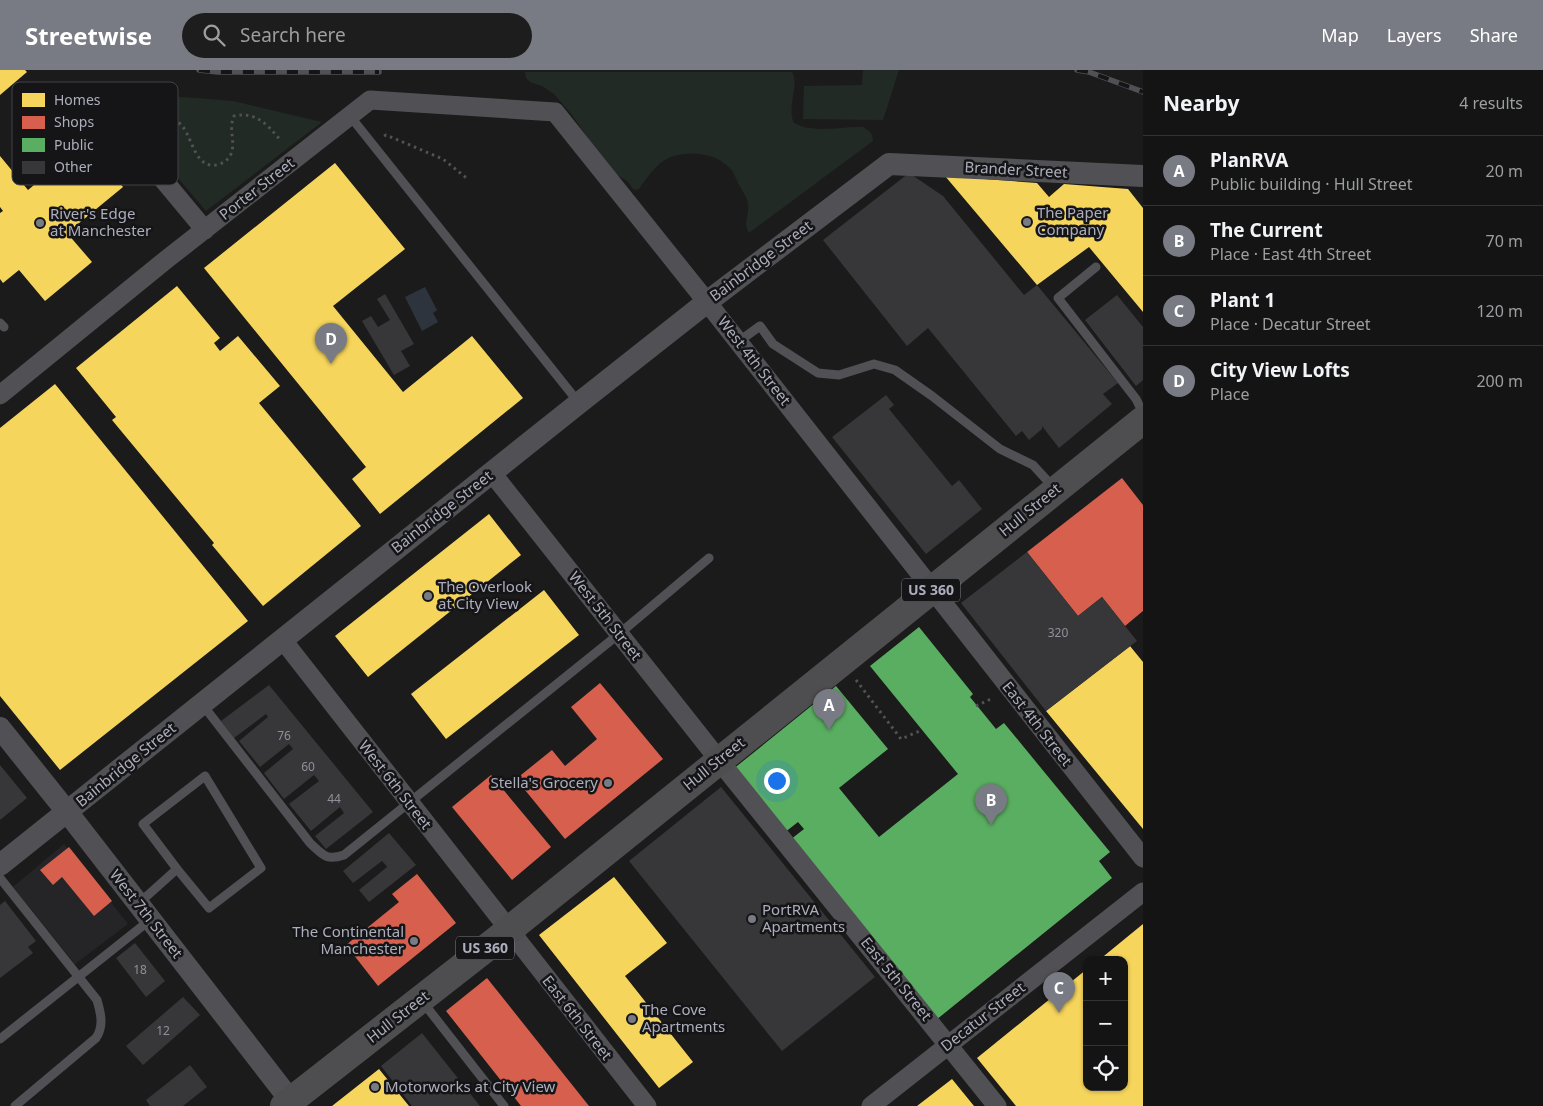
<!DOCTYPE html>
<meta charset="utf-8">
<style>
body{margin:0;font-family:"Noto Sans",sans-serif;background:#1d1d1d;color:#f1f3f6}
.controls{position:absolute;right:15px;bottom:15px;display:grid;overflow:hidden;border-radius:10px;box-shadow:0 1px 4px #0004}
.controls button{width:45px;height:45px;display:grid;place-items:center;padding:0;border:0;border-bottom:1px solid #333334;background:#141414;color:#f1f3f6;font:25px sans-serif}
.you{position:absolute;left:776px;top:710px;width:18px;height:18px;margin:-12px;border:4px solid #fff;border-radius:50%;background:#1a73e8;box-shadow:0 0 0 8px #1a73e833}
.badge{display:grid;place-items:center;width:32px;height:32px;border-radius:50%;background:#797b84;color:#fff;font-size:16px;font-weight:700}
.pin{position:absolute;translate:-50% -41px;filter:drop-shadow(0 1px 2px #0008)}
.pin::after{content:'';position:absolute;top:26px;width:18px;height:15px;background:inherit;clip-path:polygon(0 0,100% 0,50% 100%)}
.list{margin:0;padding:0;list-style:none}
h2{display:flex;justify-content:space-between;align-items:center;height:65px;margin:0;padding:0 20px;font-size:21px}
h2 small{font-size:16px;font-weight:400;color:#9d9ea0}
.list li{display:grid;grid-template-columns:32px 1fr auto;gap:15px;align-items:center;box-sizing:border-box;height:70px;padding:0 20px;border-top:1px solid #333334}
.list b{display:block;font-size:19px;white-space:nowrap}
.list p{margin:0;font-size:16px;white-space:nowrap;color:#9d9ea0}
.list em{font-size:16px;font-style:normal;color:#9d9ea0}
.icon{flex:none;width:28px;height:28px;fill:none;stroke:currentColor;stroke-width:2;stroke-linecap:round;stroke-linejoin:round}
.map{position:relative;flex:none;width:1143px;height:1036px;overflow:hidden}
header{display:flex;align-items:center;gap:30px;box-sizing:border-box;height:70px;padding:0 25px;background:#797b84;color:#fff}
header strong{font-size:24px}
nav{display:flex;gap:28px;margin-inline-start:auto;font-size:18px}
.search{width:350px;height:45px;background:#1d1d1d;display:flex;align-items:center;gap:12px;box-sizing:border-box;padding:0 18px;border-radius:28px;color:#9d9ea0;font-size:19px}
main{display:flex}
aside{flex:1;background:#141414}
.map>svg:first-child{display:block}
</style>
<header>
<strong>Streetwise</strong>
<div class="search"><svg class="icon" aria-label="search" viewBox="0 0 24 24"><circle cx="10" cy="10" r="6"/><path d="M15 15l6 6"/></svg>Search here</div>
<nav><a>Map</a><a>Layers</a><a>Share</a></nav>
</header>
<main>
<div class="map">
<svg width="1143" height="1036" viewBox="0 0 1143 1036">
<rect width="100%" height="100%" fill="#1b1b1b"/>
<!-- built -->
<path fill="#252527" d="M 64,774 L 128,854 L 75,894 L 13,817 Z"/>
<!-- green -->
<path fill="#222a25" d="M 863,0 L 899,0 L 883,50 L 803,49 L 804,16 L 862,15 Z
M 525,2 L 792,2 C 800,17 786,35 794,53 C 814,64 841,56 863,57 C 869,61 873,63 873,71 L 749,163 C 742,153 750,145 748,133 C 747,127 741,119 738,113 C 736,109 735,105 733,102 C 719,81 681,78 662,92 C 653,99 645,110 639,119 L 634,120 L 627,111 L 617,105 L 592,74 L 572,45 L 554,24 L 542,16 L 530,12 L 526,8 Z
M 184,27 L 233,31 L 322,52 L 206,141 L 126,47 L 152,29 Z"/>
<!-- water -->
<path fill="#2d343e" d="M 425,217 L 437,240 L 433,243 L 438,252 L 422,261 L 405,227 Z"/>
<!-- homes -->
<path fill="#f6d55c" d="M 0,0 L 25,0 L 27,2 L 0,25 Z
M 86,72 L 123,117 L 67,163 L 92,192 L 45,231 L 19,200 L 3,213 L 0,209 L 0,143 L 3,141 L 0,137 L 0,86 L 28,120 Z
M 335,93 L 405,179 L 333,236 L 403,322 L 472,266 L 523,328 L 380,444 L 352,409 L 366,397 L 204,198 Z
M 945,106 L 1037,113 L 1049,127 L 1064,114 L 1128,119 L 1143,138 L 1143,242 L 1089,177 L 1037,215 Z
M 177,216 L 220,268 L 214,273 L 220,281 L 238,266 L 280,316 L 259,333 L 361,456 L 263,536 L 212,475 L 214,473 L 112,350 L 116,347 L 76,298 Z
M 55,314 L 248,551 L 60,700 L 0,626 L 0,358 Z
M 489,444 L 521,485 L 368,607 L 335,566 Z
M 544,520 L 579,565 L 446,669 L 411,624 Z
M 1130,576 L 1143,592 L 1143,759 L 1046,641 Z
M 614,807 L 667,873 L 625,906 L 693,992 L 659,1018 L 539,865 Z
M 1143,854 L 1143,1036 L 1016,1036 L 977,988 L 1087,899 L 1087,1017 L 1124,1017 L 1124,890 L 1099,890 Z
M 379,999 L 409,1036 L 332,1036 Z
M 952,1009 L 974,1036 L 917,1036 Z"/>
<!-- shops -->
<path fill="#d6604d" d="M 1122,408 L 1143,435 L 1143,541 L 1125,556 L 1102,527 L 1078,546 L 1027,482 Z
M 600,613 L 663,689 L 565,769 L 516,709 L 552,680 L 565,696 L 597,669 L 571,637 Z
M 491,705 L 551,777 L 512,810 L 452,737 Z
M 69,777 L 112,831 L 94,846 L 62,807 L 53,815 L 40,800 Z
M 417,804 L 456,853 L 378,916 L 346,875 L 399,832 L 392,824 Z
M 487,908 L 589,1036 L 521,1036 L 446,941 Z"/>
<!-- public -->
<path fill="#5aae61" d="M 919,557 L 973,624 L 970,627 L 996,659 L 1004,653 L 1110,782 L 1099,791 L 1112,808 L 936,950 L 790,770 L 804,759 L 798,752 L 784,763 L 732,700 L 836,616 L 888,679 L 839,718 L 879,767 L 958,704 L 870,596 Z"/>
<!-- building -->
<path fill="#373739" d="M 909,103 L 943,126 L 1024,225 L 1037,215 L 1118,313 L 1103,324 L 1112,334 L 1059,378 L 1042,356 L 1042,359 L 1029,370 L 1022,361 L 1016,366 L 928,258 L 907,276 L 823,170 Z
M 385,224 L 414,274 L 401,281 L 410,296 L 394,305 L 362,251 L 371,246 L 378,257 L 390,250 L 377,229 Z
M 1117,225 L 1143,257 L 1143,310 L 1136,316 L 1085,250 Z
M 886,325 L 894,335 L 889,339 L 952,416 L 959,410 L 982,439 L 926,484 L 832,367 Z
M 1027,482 L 1078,546 L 1102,527 L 1137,571 L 1046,641 L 961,533 Z
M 269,615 L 373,742 L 326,779 L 315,766 L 344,743 L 340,737 L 311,761 L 289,734 L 319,711 L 314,705 L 284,729 L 264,703 L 293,679 L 289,674 L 260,697 L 239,671 L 268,647 L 266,644 L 234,668 L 221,651 Z
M 0,695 L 27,728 L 0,750 Z
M 721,717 L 875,907 L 782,981 L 629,791 Z
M 389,763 L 416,795 L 369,832 L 359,820 L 387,797 L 384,793 L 382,791 L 353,813 L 343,801 Z
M 5,831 L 36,871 L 28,877 L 33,883 L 0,908 L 0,835 Z
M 135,873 L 165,911 L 146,927 L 116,888 Z
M 183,927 L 200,945 L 143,995 L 126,976 Z
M 422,963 L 480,1036 L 412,1036 L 381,996 Z
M 190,995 L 207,1017 L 183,1036 L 150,1036 L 146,1030 Z"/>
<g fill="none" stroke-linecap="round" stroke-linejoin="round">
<!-- path -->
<path stroke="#515156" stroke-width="3" stroke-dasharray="2.5 4" stroke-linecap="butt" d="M 146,59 C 152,48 160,47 171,47 C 174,50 180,53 183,57 C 193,70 196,102 220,94 C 225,92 229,89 231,84 C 236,71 228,60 234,46 C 256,41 268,55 281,71
M 384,66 L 386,65 L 443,89 L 469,110
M 856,610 L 901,669 L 922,660
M 976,636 L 991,629"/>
<!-- service -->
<path stroke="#515055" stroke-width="9" d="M 350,46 L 579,333
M 1096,197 L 1058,228 L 1136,329 L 1143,343
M 0,253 L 4,257
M 738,272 L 760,256 L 773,274 L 818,303 L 839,305 L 874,294 L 895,300 L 932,326 L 1000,379 L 1033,395 L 1054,418
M 202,634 L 310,773 C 323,785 326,791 344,785 L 619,564 L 709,488
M 0,808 L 97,930 C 101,944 104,956 96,968 L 15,1036
M 138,834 L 177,799 L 143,754 L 205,706 L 261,798 L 209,838 L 177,799
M 422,931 L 504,1036
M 0,969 L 150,850"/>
<!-- minor -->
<path stroke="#515055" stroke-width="19" d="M 111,47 L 205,160
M 0,325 L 167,189 L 370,30 L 555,42 L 707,232 L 1143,788
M 492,403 L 730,704 L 997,1036
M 282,569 L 647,1036
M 871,1036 L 1143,822"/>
<!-- tertiary -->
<path stroke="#515055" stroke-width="22" d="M 0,658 L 68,743 L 291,1031
M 0,795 L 579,333 L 707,232 L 889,94 L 1143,106"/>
<!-- primary -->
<path stroke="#4e4e51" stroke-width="28" d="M 284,1036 L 499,868 L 1143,350"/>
<defs>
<path id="rail" d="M 199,0 L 218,2 L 379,2
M 1077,0 L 1089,2 L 1143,22"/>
</defs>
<!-- rail casing -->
<use href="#rail" stroke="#505055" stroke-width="5.5"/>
<!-- rail -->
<use href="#rail" stroke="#151517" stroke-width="4" stroke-dasharray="11" stroke-linecap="butt"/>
</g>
<!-- markers -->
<g fill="#797b84" stroke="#151517" stroke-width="2">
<circle cx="1027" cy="152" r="5"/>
<circle cx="40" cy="153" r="5"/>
<circle cx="428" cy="526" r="5"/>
<circle cx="608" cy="713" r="5"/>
<circle cx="752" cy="849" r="5"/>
<circle cx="414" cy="871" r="5"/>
<circle cx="632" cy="949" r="5"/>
<circle cx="375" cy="1017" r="5"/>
</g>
<g text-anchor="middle" stroke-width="5" stroke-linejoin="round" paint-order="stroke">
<!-- number labels -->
<g font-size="12" fill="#8f909b">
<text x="1058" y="567">320</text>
<text x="284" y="670">76</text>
<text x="308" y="701">60</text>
<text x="334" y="733">44</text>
<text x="140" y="904">18</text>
<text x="163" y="965">12</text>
</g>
<!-- shield labels -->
<g fill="#151517" stroke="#7f808a" stroke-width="1">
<rect x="902" y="508.5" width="58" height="23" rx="4"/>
<rect x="456" y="866.5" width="58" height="23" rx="4"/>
</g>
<g font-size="14" font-weight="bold" fill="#acaebc">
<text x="931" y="525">US 360</text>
<text x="485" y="883">US 360</text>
</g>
<!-- street labels -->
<g font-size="15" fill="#acaebc" stroke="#151517">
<text transform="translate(1016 100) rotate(3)" y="5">Brander Street</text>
<text transform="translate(257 119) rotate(-38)" y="5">Porter Street</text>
<text transform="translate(761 191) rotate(-37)" y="5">Bainbridge Street</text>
<text transform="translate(754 291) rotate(52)" y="5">West 4th Street</text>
<text transform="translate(1030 440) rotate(-39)" y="5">Hull Street</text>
<text transform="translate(442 442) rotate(-38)" y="5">Bainbridge Street</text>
<text transform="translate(605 546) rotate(52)" y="5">West 5th Street</text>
<text transform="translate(1037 654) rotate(52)" y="5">East 4th Street</text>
<text transform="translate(714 694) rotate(-39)" y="5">Hull Street</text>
<text transform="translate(126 695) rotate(-39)" y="5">Bainbridge Street</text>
<text transform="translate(395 715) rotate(52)" y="5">West 6th Street</text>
<text transform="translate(146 844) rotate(52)" y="5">West 7th Street</text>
<text transform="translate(896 909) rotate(51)" y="5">East 5th Street</text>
<text transform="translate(398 947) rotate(-38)" y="5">Hull Street</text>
<text transform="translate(983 947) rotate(-38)" y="5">Decatur Street</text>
<text transform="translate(577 948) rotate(52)" y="5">East 6th Street</text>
</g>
<!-- poi labels -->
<g font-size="15" fill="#acaebc" stroke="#151517" text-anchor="start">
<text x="1037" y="148">The Paper<tspan x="1037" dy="17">Company</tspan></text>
<text x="50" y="149">River's Edge<tspan x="50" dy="17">at Manchester</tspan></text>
<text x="438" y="522">The Overlook<tspan x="438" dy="17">at City View</tspan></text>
<text x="598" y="718" text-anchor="end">Stella's Grocery</text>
<text x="762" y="845">PortRVA<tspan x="762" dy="17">Apartments</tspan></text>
<text x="404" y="867" text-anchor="end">The Continental<tspan x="404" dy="17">Manchester</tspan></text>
<text x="642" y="945">The Cove<tspan x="642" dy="17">Apartments</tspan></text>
<text x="385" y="1022">Motorworks at City View</text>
</g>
</g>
<!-- legend -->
<rect x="12" y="12" width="166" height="103" rx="8" fill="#151517" stroke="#424349" stroke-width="1"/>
<rect x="22" y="23" width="23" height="14" fill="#f6d55c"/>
<rect x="22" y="46" width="23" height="13" fill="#d6604d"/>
<rect x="22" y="68" width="23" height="14" fill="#5aae61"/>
<rect x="22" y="91" width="23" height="13" fill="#373739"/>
<g font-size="14" fill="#acaebc">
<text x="54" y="35">Homes</text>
<text x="54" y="57">Shops</text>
<text x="54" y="80">Public</text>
<text x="54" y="102">Other</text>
</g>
</svg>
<div class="controls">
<button>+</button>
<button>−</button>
<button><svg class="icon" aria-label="locate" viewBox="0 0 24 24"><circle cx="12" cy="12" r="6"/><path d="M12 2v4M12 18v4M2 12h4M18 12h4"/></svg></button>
</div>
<div class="you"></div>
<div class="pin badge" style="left:829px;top:660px">A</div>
<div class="pin badge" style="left:991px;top:755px">B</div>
<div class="pin badge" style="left:1059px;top:943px">C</div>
<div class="pin badge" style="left:331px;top:294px">D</div>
</div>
<aside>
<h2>Nearby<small>4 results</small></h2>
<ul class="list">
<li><span class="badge">A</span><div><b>PlanRVA</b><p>Public building · Hull Street</p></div><em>20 m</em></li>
<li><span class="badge">B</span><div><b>The Current</b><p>Place · East 4th Street</p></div><em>70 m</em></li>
<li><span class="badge">C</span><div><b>Plant 1</b><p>Place · Decatur Street</p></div><em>120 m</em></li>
<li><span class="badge">D</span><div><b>City View Lofts</b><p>Place</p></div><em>200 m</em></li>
</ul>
</aside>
</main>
